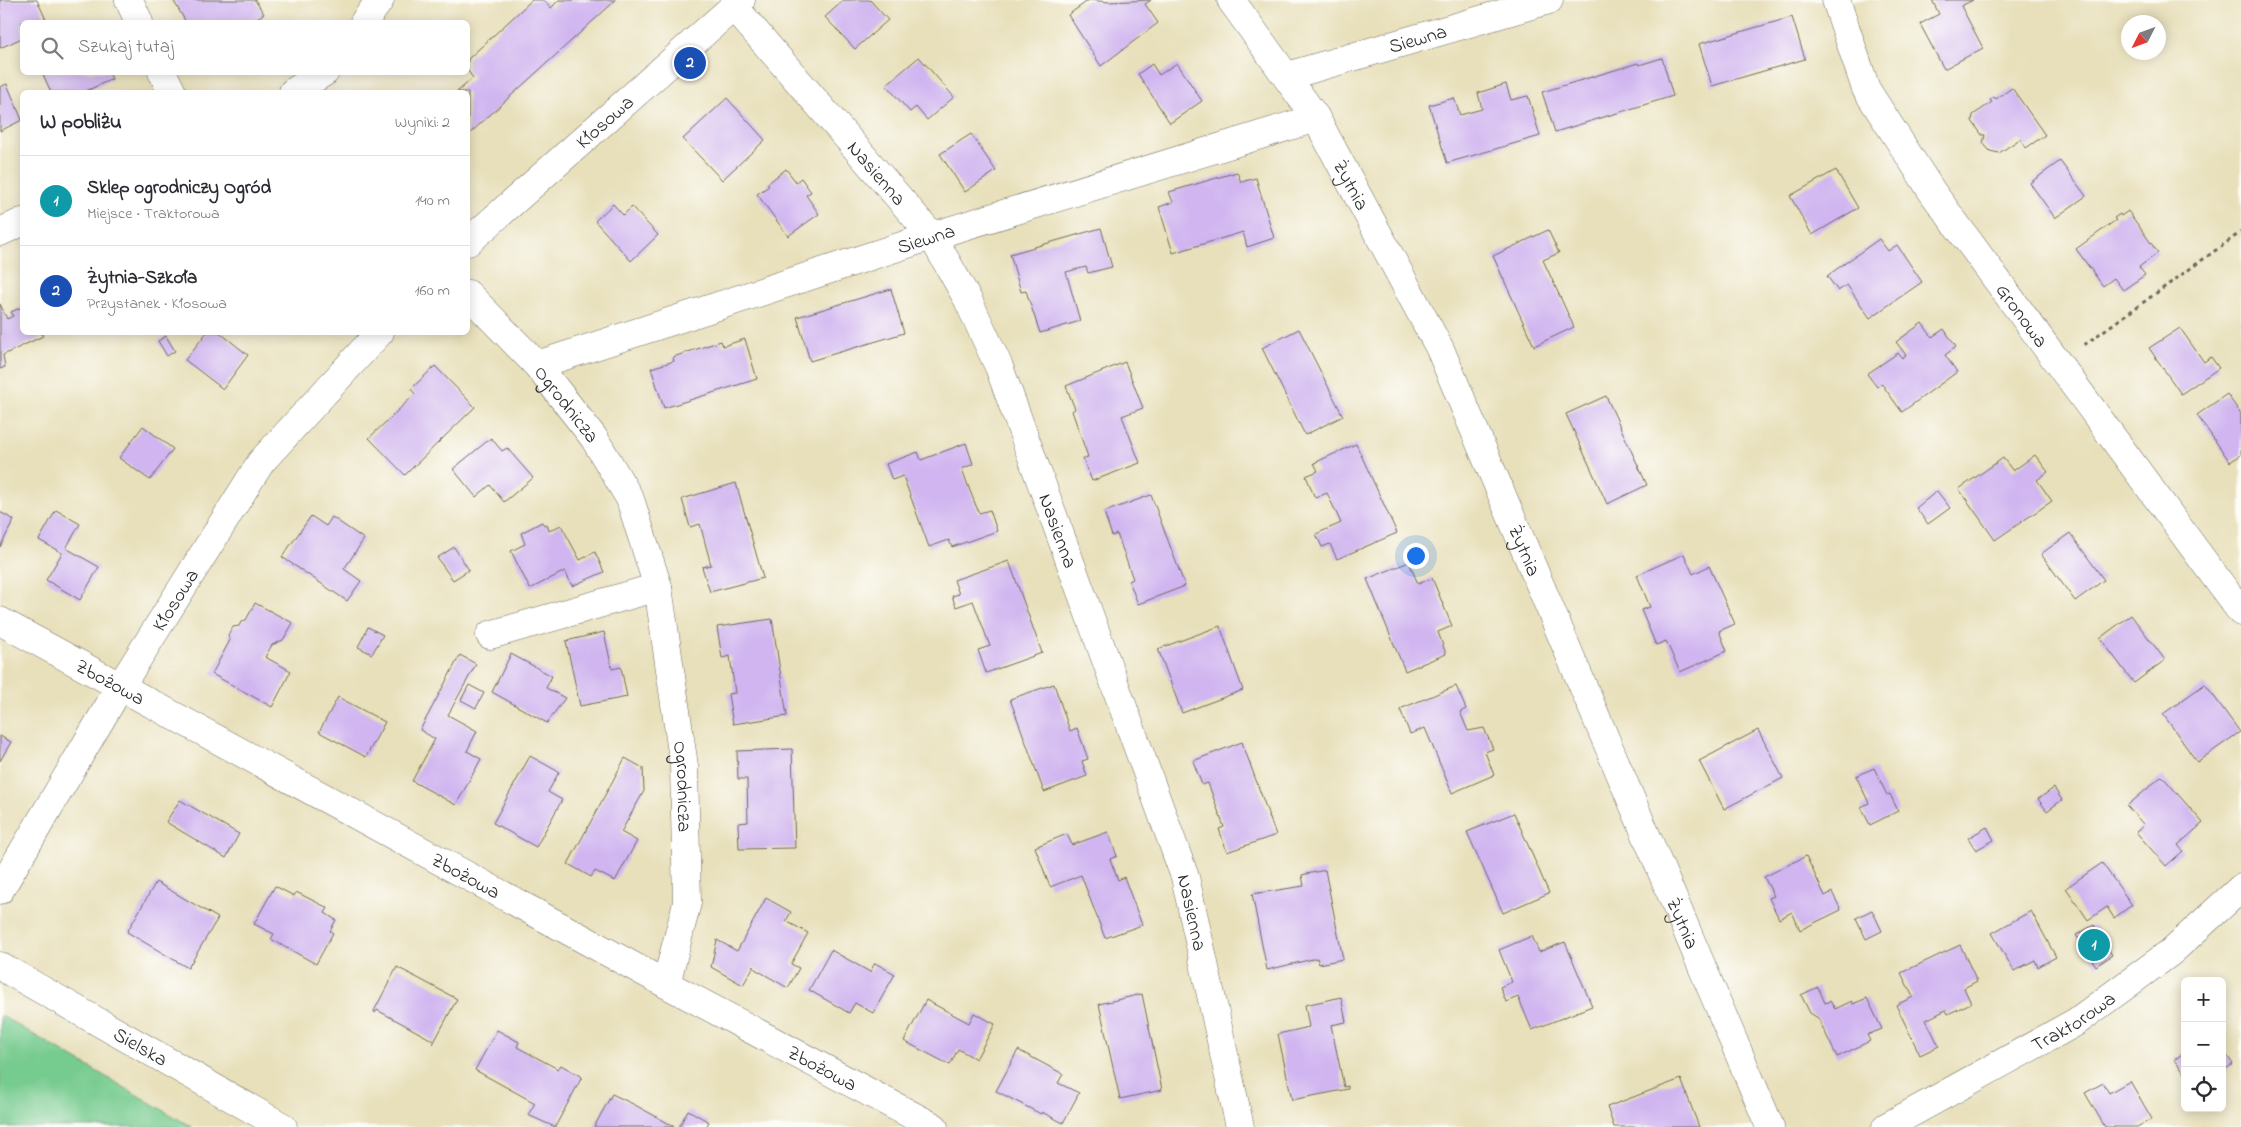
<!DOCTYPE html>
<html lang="pl">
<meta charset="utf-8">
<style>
body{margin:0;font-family:"Indie Flower",sans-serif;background:#f2f2f3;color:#2b2b33}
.controls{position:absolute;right:15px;bottom:15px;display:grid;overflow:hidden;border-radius:8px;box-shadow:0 2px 12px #0003}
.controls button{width:45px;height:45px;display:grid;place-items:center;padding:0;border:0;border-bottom:1px solid #e1e1e2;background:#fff;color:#2b2b33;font:25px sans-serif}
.compass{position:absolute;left:2121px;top:15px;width:45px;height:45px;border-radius:50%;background:#fff;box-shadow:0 2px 12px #0003;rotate:228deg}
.you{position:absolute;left:1415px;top:555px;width:18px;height:18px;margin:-12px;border:4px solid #fff;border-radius:50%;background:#1a73e8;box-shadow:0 0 0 8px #1a73e833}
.badge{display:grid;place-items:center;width:32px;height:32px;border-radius:50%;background:#b45309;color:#fff;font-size:16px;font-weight:700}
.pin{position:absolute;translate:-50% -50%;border:2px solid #fff;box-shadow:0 1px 5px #0006}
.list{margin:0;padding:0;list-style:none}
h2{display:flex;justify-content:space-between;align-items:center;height:65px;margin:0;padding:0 20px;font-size:21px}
h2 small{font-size:16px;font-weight:400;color:#7c7c81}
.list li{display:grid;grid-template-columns:32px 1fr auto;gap:15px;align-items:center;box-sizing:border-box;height:90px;padding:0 20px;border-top:1px solid #e1e1e2}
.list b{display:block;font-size:19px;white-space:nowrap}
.list p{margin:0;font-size:16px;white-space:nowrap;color:#7c7c81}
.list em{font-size:16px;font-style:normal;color:#7c7c81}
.icon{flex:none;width:28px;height:28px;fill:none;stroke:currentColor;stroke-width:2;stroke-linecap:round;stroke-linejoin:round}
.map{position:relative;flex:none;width:2241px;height:1127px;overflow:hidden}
.search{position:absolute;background:#fff;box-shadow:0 2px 12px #0003;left:20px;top:20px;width:450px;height:55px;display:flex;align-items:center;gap:12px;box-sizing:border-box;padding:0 18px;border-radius:8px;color:#7c7c81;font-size:19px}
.panel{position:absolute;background:#fff;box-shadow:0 2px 12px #0003;left:20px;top:90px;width:450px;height:245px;border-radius:8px}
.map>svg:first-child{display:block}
</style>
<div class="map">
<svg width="2241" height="1127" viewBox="0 0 2241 1127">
<rect width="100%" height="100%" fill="#fdfcf7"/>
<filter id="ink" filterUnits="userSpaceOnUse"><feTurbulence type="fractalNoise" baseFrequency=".02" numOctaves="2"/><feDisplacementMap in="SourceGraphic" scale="10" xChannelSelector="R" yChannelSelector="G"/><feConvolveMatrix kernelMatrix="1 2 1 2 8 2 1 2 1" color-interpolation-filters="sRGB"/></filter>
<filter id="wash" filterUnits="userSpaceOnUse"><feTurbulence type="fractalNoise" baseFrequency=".0096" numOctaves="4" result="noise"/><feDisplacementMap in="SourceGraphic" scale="20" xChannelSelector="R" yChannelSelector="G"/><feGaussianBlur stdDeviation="1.12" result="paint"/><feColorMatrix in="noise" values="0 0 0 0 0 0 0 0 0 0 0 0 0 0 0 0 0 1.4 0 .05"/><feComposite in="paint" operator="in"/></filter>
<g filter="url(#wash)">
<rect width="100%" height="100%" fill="#e8e0bb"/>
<!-- green -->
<path fill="#76cb8f" stroke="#507b5d" d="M 0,1015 L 192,1127 L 0,1127 Z"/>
<g id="blocks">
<!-- building -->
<path fill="#d0b5f0" d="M 0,0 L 37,0 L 47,22 L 22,22 L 22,38 L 0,48 Z
M 173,0 L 255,0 L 264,14 L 249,22 L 186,22 Z
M 532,0 L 544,0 L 551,8 L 559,0 L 616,0 L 468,135 L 468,92 L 457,92 L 473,78 L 468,71 L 468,59 Z
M 844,0 L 870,0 L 888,20 L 855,49 L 825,17 Z
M 1089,0 L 1109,2 L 1151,0 L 1145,4 L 1158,23 L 1101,66 L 1068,15 Z
M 1932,0 L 1973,0 L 1961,6 L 1983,48 L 1944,69 L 1920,24 L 1939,14 Z
M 1792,17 L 1805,59 L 1712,86 L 1699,44 Z
M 919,57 L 954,97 L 927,120 L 916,107 L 910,112 L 886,85 Z
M 1662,58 L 1673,96 L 1555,132 L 1542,92 L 1638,63 L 1639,65 Z
M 1177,63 L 1202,101 L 1170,123 L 1138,74 L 1152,64 L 1159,75 Z
M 42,72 L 109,72 L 112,79 L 84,92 L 51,92 Z
M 7,84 L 22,120 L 0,131 L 0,87 Z
M 1506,84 L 1511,100 L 1528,96 L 1540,136 L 1447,163 L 1429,105 L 1454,98 L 1460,115 L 1482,109 L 1478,93 Z
M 2012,88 L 2045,135 L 2026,148 L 2020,139 L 1999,153 L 1990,151 L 1983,143 L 1985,135 L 1982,135 L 1972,121 L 1973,115 L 1992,102 L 1990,100 L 1994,97 L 1996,99 Z
M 727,98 L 765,140 L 722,180 L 683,139 Z
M 971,134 L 996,171 L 965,192 L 940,154 Z
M 2060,161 L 2086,196 L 2055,218 L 2030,183 Z
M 786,169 L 796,182 L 801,178 L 811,192 L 806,195 L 819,214 L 788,236 L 757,194 L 769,186 L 767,184 Z
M 1836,170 L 1858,208 L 1812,235 L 1790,196 Z
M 1237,172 L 1241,182 L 1256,178 L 1274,238 L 1247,247 L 1243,232 L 1173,253 L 1159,207 L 1173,202 L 1169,192 Z
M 613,204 L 623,215 L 632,207 L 658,235 L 631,261 L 595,221 Z
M 2128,211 L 2158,253 L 2139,267 L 2145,275 L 2123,290 L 2114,278 L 2103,286 L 2076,249 L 2116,220 L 2114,218 L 2120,214 L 2121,216 Z
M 1101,228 L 1112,267 L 1088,273 L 1086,267 L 1066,272 L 1080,321 L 1040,333 L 1026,291 L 1021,292 L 1010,254 Z
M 1548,230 L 1559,253 L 1543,260 L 1574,327 L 1534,346 L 1493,256 Z
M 1879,239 L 1888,251 L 1897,245 L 1922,282 L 1870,318 L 1847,285 L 1838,291 L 1827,276 Z
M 891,289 L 904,333 L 810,361 L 797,317 Z
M 0,304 L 7,319 L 13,316 L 11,312 L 22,307 L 22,332 L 41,332 L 43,336 L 3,355 L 5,367 L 0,369 Z
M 1922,323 L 1932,337 L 1944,329 L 1956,347 L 1945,355 L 1957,372 L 1902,412 L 1881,383 L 1877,387 L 1867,374 L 1898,353 L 1902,358 L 1906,355 L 1896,342 Z
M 2180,328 L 2204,362 L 2211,357 L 2219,368 L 2181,394 L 2149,348 Z
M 1299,329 L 1343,416 L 1305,435 L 1262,348 Z
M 207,332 L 219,332 L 248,355 L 223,389 L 185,360 Z
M 166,336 L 175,351 L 167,356 L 158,341 Z
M 745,339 L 757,379 L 664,408 L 651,368 L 674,361 L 673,357 L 721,341 L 723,346 Z
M 1125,362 L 1143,408 L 1122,416 L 1140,463 L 1092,481 L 1083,458 L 1088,457 L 1072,411 L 1075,409 L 1066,386 Z
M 435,366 L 475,407 L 405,475 L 369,438 L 415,394 L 411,389 Z
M 2227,394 L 2241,414 L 2241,455 L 2230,462 L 2197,415 Z
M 1606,396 L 1647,485 L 1607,504 L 1566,414 Z
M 143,426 L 173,449 L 150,480 L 119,458 Z
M 491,438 L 502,451 L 507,448 L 533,478 L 504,502 L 490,485 L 476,497 L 453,469 Z
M 966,443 L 973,464 L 962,469 L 970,491 L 979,513 L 990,510 L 997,531 L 952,547 L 949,540 L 929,547 L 903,476 L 892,480 L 886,464 L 918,452 L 921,460 Z
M 1356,444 L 1397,533 L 1337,559 L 1330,544 L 1322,547 L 1316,534 L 1341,523 L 1327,493 L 1315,498 L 1306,476 L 1318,471 L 1314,463 Z
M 2035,455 L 2048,472 L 2037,480 L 2052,501 L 1995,540 L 1959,489 L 2003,458 L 2013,471 Z
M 736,483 L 763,578 L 710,592 L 702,567 L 711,565 L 700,524 L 690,527 L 682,499 Z
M 1937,491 L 1950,508 L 1928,524 L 1916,508 Z
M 1151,495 L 1185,586 L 1138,604 L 1129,581 L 1133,579 L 1117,534 L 1112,536 L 1104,512 Z
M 56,510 L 80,524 L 66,548 L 99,567 L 80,600 L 46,580 L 62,553 L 39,540 Z
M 0,512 L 14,520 L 0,547 Z
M 311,516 L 326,526 L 332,517 L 364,539 L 344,569 L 361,581 L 347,601 L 282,557 Z
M 542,522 L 544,525 L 547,524 L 549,531 L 561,525 L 580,560 L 595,552 L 604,572 L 572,586 L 565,571 L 530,589 L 511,551 L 525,544 L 521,533 Z
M 2070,533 L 2104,580 L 2075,601 L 2041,554 Z
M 454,547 L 469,570 L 453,580 L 437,558 Z
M 1684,554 L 1693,574 L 1709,566 L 1735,624 L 1719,631 L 1727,651 L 1680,672 L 1666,641 L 1656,645 L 1641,610 L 1650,607 L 1637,575 Z
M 1009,561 L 1042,653 L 986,673 L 978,650 L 990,646 L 973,601 L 956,607 L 952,596 L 959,594 L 954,580 Z
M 1409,562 L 1418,584 L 1432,578 L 1452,626 L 1438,632 L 1446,654 L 1405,671 L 1367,579 Z
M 255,603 L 293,623 L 283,640 L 272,645 L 265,657 L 291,671 L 272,707 L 212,674 L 230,640 L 228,635 L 233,627 L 239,626 L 241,622 L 246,620 Z
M 2131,615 L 2165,660 L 2134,683 L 2100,638 Z
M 772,619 L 787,716 L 733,724 L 728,694 L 735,693 L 730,656 L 722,658 L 717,627 Z
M 1220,626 L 1243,690 L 1182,713 L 1158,649 Z
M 368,627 L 383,635 L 372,654 L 358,647 Z
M 604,632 L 612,669 L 621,667 L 627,697 L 580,706 L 566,641 Z
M 511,654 L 552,676 L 546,688 L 565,698 L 547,723 L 492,692 Z
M 460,655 L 476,664 L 448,715 L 477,731 L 467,751 L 481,759 L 456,805 L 412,781 L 435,739 L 420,730 Z
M 1054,684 L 1070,731 L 1077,728 L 1088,759 L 1082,761 L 1087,776 L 1044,792 L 1010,699 Z
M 2205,684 L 2240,732 L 2197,762 L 2163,714 Z
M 469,685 L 484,693 L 476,708 L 461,700 Z
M 1456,686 L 1466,709 L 1460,712 L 1468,731 L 1484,728 L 1493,749 L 1485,752 L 1494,775 L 1452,793 L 1425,728 L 1410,734 L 1400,709 Z
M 338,697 L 385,722 L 366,757 L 319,732 Z
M 1758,730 L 1783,778 L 1724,809 L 1699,761 Z
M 0,736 L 11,742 L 0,761 Z
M 1242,742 L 1276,835 L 1227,852 L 1219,829 L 1224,827 L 1208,783 L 1202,785 L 1193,761 Z
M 792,749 L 795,848 L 739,849 L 738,823 L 748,822 L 747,779 L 738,779 L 737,751 Z
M 530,756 L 559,772 L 548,792 L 562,800 L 536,847 L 493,823 Z
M 625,758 L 643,768 L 644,791 L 621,832 L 637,841 L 615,881 L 595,871 L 591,877 L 568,864 Z
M 1874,768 L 1887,795 L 1890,794 L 1898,811 L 1870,825 L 1861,807 L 1869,803 L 1856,776 Z
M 2162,776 L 2203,823 L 2178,845 L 2183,851 L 2166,866 L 2136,832 L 2144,825 L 2127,806 Z
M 2054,788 L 2062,800 L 2047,811 L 2038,799 Z
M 180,800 L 239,834 L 226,858 L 166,822 Z
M 1514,813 L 1549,893 L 1503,913 L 1467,832 Z
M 1987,827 L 1994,840 L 1976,850 L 1968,838 Z
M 1108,832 L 1117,856 L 1110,859 L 1118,880 L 1124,877 L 1142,925 L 1105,938 L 1081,875 L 1050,887 L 1035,847 L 1067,834 L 1072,845 Z
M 1806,856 L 1825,896 L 1832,892 L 1841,910 L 1800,930 L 1792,912 L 1779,919 L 1769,898 L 1774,896 L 1764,877 Z
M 2102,863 L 2132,905 L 2114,918 L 2107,907 L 2088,920 L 2066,888 Z
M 1325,870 L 1343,959 L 1319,964 L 1317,958 L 1267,970 L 1252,894 L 1304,886 L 1302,875 Z
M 156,882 L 218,918 L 188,968 L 127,932 Z
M 275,886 L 294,896 L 296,892 L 328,908 L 325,913 L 336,920 L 330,931 L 333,933 L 316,964 L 271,939 L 274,934 L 254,924 Z
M 766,898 L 791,912 L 786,921 L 808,933 L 791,964 L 799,968 L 788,988 L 755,969 L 754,966 L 743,985 L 711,967 L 717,940 L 737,951 Z
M 1872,910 L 1882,931 L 1866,939 L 1856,918 Z
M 2031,911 L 2056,957 L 2038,967 L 2035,960 L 2014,971 L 1992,933 Z
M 2094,925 L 2112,955 L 2096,966 L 2076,935 Z
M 1532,936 L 1539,952 L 1565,942 L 1592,1006 L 1532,1030 L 1518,997 L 1506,1002 L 1500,987 L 1512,982 L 1499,950 Z
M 1960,945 L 1977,981 L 1964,988 L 1971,1003 L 1948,1014 L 1946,1010 L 1926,1020 L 1939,1046 L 1920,1055 L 1896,1005 L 1913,997 L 1901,973 Z
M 831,950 L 870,972 L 875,963 L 895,974 L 873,1013 L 855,1003 L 849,1013 L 809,990 Z
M 397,967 L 457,999 L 433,1044 L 432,1040 L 405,1025 L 377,1010 L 375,1013 L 374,1011 Z
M 1818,987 L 1825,1003 L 1830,1001 L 1835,1009 L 1852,1001 L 1853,1004 L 1867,998 L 1882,1029 L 1867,1035 L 1870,1041 L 1837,1057 L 1818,1018 L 1810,1013 L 1801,995 Z
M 1142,994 L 1162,1090 L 1120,1099 L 1099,1004 Z
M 1341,997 L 1346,1022 L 1331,1025 L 1344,1087 L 1348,1086 L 1348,1089 L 1292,1100 L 1278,1034 L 1309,1027 L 1305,1005 Z
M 926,1000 L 969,1023 L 974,1013 L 995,1024 L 976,1059 L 958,1049 L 950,1065 L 904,1041 Z
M 497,1030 L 519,1042 L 517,1047 L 558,1069 L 561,1065 L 582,1077 L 555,1127 L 528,1115 L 535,1103 L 475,1070 Z
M 2222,1049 L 2233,1064 L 2222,1072 Z
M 1018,1050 L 1063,1074 L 1058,1083 L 1079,1093 L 1063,1123 L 1042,1112 L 1041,1114 L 996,1091 Z
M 2185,1052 L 2185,1074 L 2174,1060 Z
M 1681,1079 L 1699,1127 L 1614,1127 L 1607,1107 Z
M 2130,1081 L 2152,1119 L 2137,1127 L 2105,1127 L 2085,1093 L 2103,1083 L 2109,1093 Z
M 612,1094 L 635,1105 L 675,1127 L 594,1127 Z
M 688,1110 L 709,1122 L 706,1127 L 679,1127 Z"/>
</g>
</g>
<g filter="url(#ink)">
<use href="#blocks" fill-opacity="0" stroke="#6d6a5d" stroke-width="1"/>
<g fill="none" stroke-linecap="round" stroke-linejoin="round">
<defs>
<g id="minor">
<path d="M 129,0 L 139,22"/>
<path id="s1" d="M 1231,0 L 1316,118 L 1440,349 L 1770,1127"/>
<path id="s2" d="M 1836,0 L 1866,89 L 1933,193 L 2241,612"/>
<path id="s3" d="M 734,7 L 932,236 L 968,300 L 999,367 L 1185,877 L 1240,1127"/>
<path d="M 364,22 L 380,0"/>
<path d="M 162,72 L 172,92"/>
<path id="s4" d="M 1287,76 L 1549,0"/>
<path d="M 293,92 L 325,72"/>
<path d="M 0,232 L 22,222"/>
<path id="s5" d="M 468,242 L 741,0"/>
<path id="s6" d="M 468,294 L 537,365 L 594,438 L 630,499 L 658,587 L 684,766 L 687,903 L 666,984"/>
<path id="s7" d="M 537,365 L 932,236 L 1316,118"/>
<path id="s8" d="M 0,621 L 666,984 L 934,1127"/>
<path d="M 490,635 L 658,587"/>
<path id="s9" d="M 0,890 L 120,687 L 261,462 L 380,332"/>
<path id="s10" d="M 0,966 L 283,1127"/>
<path id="s11" d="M 1886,1127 L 2076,1022 L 2171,952 L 2241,888"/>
</g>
</defs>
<!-- minor casing -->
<use href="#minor" stroke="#6d6a5d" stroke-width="29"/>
<!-- path -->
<path stroke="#6d6a5d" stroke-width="3" stroke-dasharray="4 4" stroke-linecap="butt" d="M 2084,345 L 2241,232"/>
<!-- minor -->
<use href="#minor" stroke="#fff" stroke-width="28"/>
</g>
</g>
<g text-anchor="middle" stroke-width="4" stroke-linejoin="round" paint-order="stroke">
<!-- street labels -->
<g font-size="20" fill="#2b2b2b" stroke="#fdfcf7">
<text dy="7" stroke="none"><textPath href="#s4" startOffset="136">Siewna</textPath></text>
<text dy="7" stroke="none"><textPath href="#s5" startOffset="182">Kłosowa</textPath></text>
<text dy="7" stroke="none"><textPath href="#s3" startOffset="219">Nasienna</textPath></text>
<text dy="7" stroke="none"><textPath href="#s1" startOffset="221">Żytnia</textPath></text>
<text dy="7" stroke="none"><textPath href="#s7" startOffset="409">Siewna</textPath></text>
<text dy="7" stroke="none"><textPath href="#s2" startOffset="369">Gronowa</textPath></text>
<text dy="7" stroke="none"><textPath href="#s6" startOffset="148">Ogrodnicza</textPath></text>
<text dy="7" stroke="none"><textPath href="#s3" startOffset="624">Nasienna</textPath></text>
<text dy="7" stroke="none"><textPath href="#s1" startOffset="626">Żytnia</textPath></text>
<text dy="7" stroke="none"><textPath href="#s9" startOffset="339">Kłosowa</textPath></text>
<text dy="7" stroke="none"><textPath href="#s8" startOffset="126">Zbożowa</textPath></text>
<text dy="7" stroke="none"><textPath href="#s6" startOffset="556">Ogrodnicza</textPath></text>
<text dy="7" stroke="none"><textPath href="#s8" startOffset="531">Zbożowa</textPath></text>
<text dy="7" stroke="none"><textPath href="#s3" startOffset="1029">Nasienna</textPath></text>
<text dy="7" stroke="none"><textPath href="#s1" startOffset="1031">Żytnia</textPath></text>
<text dy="7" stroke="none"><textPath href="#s11" startOffset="215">Traktorowa</textPath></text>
<text dy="7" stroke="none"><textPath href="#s10" startOffset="162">Sielska</textPath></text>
<text dy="7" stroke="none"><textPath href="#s8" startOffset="936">Zbożowa</textPath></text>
</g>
</g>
</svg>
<div class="controls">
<button>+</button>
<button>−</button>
<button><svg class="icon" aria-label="locate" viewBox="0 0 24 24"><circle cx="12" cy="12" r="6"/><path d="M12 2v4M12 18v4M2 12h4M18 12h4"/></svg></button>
</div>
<svg class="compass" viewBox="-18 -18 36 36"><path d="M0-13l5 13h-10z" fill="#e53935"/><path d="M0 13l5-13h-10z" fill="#7c7c81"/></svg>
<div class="you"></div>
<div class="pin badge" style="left:2094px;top:945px;background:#0f9aa8">1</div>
<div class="pin badge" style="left:690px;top:63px;background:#1a4fb4">2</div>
<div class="search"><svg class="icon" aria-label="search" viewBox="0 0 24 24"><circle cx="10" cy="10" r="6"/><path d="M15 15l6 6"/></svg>Szukaj tutaj</div>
<section class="panel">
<h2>W pobliżu<small>Wyniki: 2</small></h2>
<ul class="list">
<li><span class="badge" style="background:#0f9aa8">1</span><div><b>Sklep ogrodniczy Ogród</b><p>Miejsce · Traktorowa</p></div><em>140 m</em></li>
<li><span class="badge" style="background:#1a4fb4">2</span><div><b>Żytnia-Szkoła</b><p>Przystanek · Kłosowa</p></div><em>160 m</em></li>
</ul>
</section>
</div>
